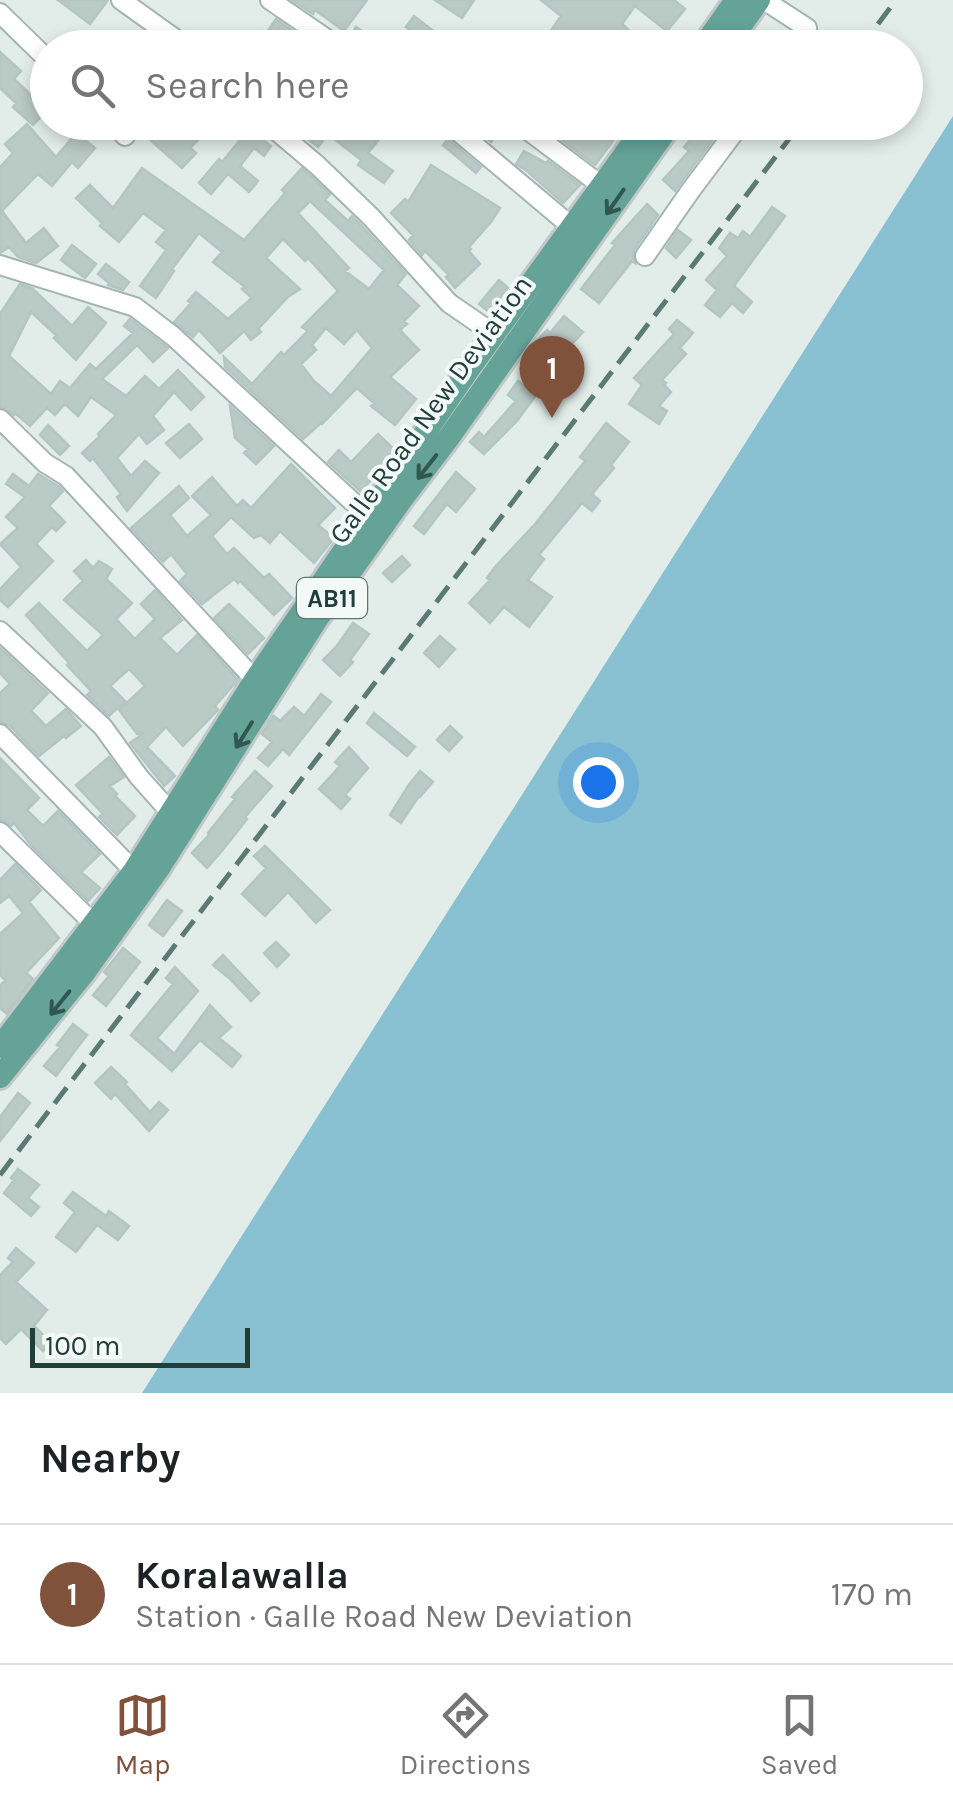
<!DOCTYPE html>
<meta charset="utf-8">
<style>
body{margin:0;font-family:Karla,sans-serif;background:#f6f6f6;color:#202124}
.scale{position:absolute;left:30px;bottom:25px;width:220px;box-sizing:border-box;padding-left:10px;border:5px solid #213e39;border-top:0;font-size:28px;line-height:35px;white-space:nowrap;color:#213e39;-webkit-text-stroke:8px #f3f9f6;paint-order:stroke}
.you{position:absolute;left:598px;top:782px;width:35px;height:35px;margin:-25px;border:8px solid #fff;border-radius:50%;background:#1a73e8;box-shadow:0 0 0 15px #1a73e833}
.badge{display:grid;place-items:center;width:65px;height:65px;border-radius:50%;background:#80513b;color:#fff;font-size:32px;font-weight:700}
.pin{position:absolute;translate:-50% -82px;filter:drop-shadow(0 2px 5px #0008)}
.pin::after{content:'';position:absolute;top:52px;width:35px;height:30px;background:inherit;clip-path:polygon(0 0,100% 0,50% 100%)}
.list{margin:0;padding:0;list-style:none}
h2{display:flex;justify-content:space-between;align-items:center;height:130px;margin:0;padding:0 40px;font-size:42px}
h2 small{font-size:32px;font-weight:400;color:#757577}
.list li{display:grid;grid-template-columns:65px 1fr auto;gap:30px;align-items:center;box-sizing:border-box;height:140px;padding:0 40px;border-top:2px solid #e0e0e0}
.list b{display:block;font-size:38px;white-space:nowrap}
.list p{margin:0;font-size:32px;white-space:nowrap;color:#757577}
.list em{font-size:32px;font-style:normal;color:#757577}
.icon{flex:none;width:55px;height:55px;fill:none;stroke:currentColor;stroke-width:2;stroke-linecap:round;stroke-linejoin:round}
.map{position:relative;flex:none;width:953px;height:1393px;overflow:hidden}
.search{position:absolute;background:#fff;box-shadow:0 5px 15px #0003;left:30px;right:30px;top:30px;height:110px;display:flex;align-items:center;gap:25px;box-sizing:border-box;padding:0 35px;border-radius:55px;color:#757577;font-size:38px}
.sheet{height:270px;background:#fff}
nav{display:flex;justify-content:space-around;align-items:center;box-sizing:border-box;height:140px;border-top:2px solid #e0e0e0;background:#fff;font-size:28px;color:#757577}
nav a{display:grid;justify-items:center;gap:5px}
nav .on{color:#80513b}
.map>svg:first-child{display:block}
</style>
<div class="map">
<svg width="953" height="1393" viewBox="0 0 953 1393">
<rect width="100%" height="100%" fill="#e2ede9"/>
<!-- water -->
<path fill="#89c1d3" d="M 953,116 L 953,1393 L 142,1393 Z"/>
<!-- building -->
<path fill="#bacac5" stroke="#b4c6c1" stroke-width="2.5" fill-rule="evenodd" d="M 58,0 L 108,0 L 90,24 Z
M 292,0 L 367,0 L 344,31 L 315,10 L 313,14 Z
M 435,0 L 474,0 L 462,18 Z
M 541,0 L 674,0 L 685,9 L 667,31 L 635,6 L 622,24 L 648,48 L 606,48 L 594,37 L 586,48 L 539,48 L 561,16 Z
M 414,16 L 455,48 L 434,48 L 406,27 Z
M 276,19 L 308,42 L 304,48 L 256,48 Z
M 356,27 L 386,48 L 352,47 L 348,39 Z
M 0,52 L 21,71 L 14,79 L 45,108 L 45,112 L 33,125 L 13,107 L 16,103 L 0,88 Z
M 130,122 L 209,122 L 202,132 L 204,134 L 190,148 L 196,153 L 182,168 Z
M 314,122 L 337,122 L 335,125 L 344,132 L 349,124 L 363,135 L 373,122 L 393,122 L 368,153 L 393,171 L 384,183 L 358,165 L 361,160 L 328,134 L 318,147 L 304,136 Z
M 467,122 L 505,122 L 505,125 L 491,142 Z
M 546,122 L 559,122 L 574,134 L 583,122 L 588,122 L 613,141 L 595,165 L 543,126 Z
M 705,122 L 726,122 L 675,191 L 663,180 L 689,151 L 684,147 Z
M 27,124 L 56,157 L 76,133 L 95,148 L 78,168 L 72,162 L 52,186 L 38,174 L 2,211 L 26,243 L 44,228 L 58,246 L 36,263 L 18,257 L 9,247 L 0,253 L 0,167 L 13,153 L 5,144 Z
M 253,124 L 264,136 L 262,139 L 271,146 L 264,156 L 254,148 L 240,166 L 258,181 L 249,192 L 228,174 L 211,194 L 199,183 L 219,159 L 222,162 Z
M 448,139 L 481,167 L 476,173 L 443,145 Z
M 524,151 L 546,163 L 548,161 L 580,185 L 563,203 L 527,171 L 516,164 Z
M 431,165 L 500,208 L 491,222 L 469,247 L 471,249 L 469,251 L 480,264 L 455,288 L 446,277 L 449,275 L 425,251 L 422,255 L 409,240 L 413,235 L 391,213 L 405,199 L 408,202 Z
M 142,168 L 244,240 L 285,193 L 282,190 L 302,168 L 330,194 L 325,200 L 348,221 L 352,216 L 362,226 L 406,274 L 397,285 L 419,306 L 404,321 L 407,324 L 400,330 L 419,350 L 390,377 L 416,399 L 395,425 L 371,406 L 374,403 L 357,388 L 322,424 L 321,423 L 303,439 L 225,367 L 224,357 L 252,384 L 281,352 L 284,355 L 308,331 L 302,327 L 338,291 L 308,258 L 305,261 L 283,239 L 266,258 L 300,289 L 288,297 L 258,329 L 261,332 L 251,340 L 244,331 L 220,353 L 199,330 L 193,337 L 174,322 L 191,303 L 188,301 L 196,292 L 228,319 L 252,298 L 242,289 L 245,287 L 213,262 L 222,252 L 199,233 L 172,269 L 174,271 L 156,298 L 140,286 L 166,250 L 156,242 L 166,230 L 143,213 L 119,242 L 100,226 L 102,223 L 76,198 L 90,185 L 113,208 ZM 310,201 L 384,270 L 369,289 L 345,271 L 349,268 L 298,213 ZM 326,328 L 344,344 L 357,330 L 372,348 L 331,396 L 313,380 L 301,364 L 316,350 L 312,345 Z
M 647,204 L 658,215 L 634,250 L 633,256 L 635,263 L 632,261 L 599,303 L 581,289 L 615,245 L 612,243 Z
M 772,207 L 785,216 L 734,286 L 752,302 L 743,313 L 732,303 L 720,317 L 705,305 L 717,290 L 706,280 L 727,256 L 719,248 L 730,233 L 738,238 L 743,231 L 750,237 Z
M 678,230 L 691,240 L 676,258 L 666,248 Z
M 72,245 L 96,264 L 85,278 L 61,260 Z
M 106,264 L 129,282 L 123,290 L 108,285 L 109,283 L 98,274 Z
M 499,280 L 508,288 L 489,312 L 479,304 Z
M 20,284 L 32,288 L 72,326 L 88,307 L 106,323 L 76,360 L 54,338 L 56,335 L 31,312 L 9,356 L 51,394 L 60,381 L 70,388 L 90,364 L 96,369 L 133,333 L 124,326 L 130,319 L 168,348 L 153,362 L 137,345 L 102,379 L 126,396 L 145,376 L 159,389 L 178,370 L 204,397 L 191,410 L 174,392 L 153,416 L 164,430 L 147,444 L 139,434 L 117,458 L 131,476 L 145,461 L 159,473 L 127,511 L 117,497 L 121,494 L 93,458 L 90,461 L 82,453 L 100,436 L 98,434 L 116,415 L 91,397 L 78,416 L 65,404 L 55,415 L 47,408 L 30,426 L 15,413 L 14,415 L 0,407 L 0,314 Z
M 564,316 L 583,332 L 552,365 L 532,345 L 547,330 L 550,333 Z
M 677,320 L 693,333 L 680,348 L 686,354 L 662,380 L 666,383 L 664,385 L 671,392 L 659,406 L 667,411 L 659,424 L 629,404 L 642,385 L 634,378 L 674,334 L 669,329 Z
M 518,381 L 536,395 L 517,421 L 484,454 L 470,442 L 479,432 L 484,437 L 516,401 L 508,395 Z
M 230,406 L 274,446 L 256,464 L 244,453 L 248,449 L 235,438 Z
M 606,423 L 629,442 L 611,465 L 614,468 L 592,494 L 600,501 L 592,511 L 582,503 L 539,555 L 544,559 L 528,580 L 552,597 L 529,627 L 504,607 L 490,623 L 469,603 L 490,580 L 487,578 L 495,567 L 536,523 L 585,461 L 580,457 Z
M 189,424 L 202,439 L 180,458 L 166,443 Z
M 48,425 L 69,446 L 60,455 L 40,435 Z
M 378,434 L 395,450 L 361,492 L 328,462 L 339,450 L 351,462 Z
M 291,464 L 335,508 L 318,525 L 334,538 L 314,563 L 280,531 L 270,543 L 261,535 L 254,538 L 231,517 L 212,536 L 227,554 L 234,548 L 264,578 L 269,574 L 292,598 L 274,615 L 240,581 L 238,583 L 234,579 L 202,604 L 180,581 L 187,574 L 171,554 L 163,562 L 131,528 L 179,486 L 189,498 L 170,515 L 187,536 L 211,515 L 192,496 L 212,477 L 237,506 L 243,500 L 251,508 Z
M 456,472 L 475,489 L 456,512 L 447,504 L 424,534 L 414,526 Z
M 13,474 L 29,486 L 38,474 L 58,486 L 63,491 L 49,506 L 65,522 L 56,531 L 52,527 L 36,544 L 53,561 L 8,607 L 0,600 L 0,589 L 21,567 L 0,544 L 18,528 L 6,517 L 25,497 L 6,484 Z
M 402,556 L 410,565 L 392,582 L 383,573 Z
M 86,560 L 93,568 L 99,561 L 112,569 L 106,579 L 132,603 L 116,619 L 135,639 L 155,619 L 141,604 L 155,590 L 182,620 L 160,638 L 177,655 L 197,635 L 238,680 L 215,706 L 218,710 L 183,746 L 166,727 L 147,747 L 175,776 L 164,786 L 130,743 L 144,733 L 137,734 L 119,710 L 145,686 L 129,669 L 110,686 L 125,701 L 109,716 L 87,695 L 91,691 L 67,665 L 69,663 L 26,615 L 39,603 L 87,651 L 103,635 L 64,600 L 83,581 L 74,571 Z
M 229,604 L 264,638 L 248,654 L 214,618 Z
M 353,623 L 369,634 L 350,660 L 353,662 L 340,676 L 323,660 L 336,647 Z
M 440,636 L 455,649 L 439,667 L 424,653 Z
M 0,648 L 48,693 L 31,711 L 46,726 L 66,709 L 81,726 L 66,738 L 64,736 L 39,756 L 9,725 L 0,722 L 0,693 L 10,684 L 0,673 Z
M 321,694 L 331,702 L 289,755 L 283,749 L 268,766 L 258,758 L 272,742 L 262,734 L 272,718 L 274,716 L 280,721 L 294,707 L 304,716 Z
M 374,713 L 415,747 L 407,756 L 367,723 Z
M 450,726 L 462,737 L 449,751 L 437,740 Z
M 349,747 L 368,768 L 345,795 L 350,799 L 341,809 L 319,789 L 340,766 L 335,762 Z
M 109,757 L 124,777 L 110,786 L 117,794 L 115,796 L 135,816 L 117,835 L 99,817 L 103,814 L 76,785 Z
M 0,758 L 39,798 L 27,810 L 43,826 L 58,811 L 100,854 L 81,872 L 100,888 L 88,901 L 31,845 L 14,823 L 11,826 L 0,820 Z
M 255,771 L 272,786 L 245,817 L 247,819 L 221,852 L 207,868 L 192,853 L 209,835 L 208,833 L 235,799 L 232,797 Z
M 420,771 L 433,782 L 420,797 L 419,796 L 401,823 L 390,815 L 408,786 Z
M 265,846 L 330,910 L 316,923 L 288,892 L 265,916 L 242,894 L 266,868 L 254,856 Z
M 15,864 L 41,890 L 29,902 L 59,938 L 26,973 L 33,979 L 7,1014 L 0,1008 L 0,986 L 5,980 L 0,975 L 0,934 L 23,913 L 9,896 L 0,903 L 0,880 Z
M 167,900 L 182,911 L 163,936 L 149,925 Z
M 276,942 L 289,955 L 277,967 L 264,953 Z
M 123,948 L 140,962 L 106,1006 L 93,995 L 109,976 L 104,972 Z
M 223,955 L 259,993 L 251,1001 L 229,978 L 213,965 Z
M 175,967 L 198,991 L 157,1038 L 174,1054 L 210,1005 L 231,1027 L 219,1038 L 241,1056 L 232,1067 L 200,1040 L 172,1071 L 131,1035 L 173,984 L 166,978 Z
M 73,1024 L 87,1035 L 56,1076 L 44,1066 L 60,1047 L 57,1045 Z
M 111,1067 L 127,1082 L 125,1084 L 150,1112 L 159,1102 L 168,1110 L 149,1131 L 115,1094 L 111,1099 L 95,1083 Z
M 18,1093 L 30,1103 L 0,1141 L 0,1117 Z
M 18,1169 L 39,1185 L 28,1198 L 39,1207 L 31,1216 L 4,1193 L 14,1180 L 11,1178 Z
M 73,1192 L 106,1216 L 109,1211 L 129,1226 L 118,1240 L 97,1225 L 76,1252 L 56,1237 L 75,1212 L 64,1203 Z
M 16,1248 L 34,1263 L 16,1282 L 47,1310 L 34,1326 L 52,1344 L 43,1351 L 21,1329 L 6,1344 L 0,1338 L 0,1275 L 13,1262 L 8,1258 Z"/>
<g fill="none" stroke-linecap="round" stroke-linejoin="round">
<defs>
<path id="minor" d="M 121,0 L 188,48
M 270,0 L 340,48
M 764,0 L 807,28 L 808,39 L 801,48
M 0,13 L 48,60
M 112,122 L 125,136
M 266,122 L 317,165 L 371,217 L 449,303 L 494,334
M 447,122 L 572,227
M 517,122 L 602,186
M 645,256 L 691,190 L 742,122
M 0,265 L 135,307 L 174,337 L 368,516
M 0,419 L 45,463 L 66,476 L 255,680
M 0,631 L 103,727 L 139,777 L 172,814
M 0,734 L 134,871
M 0,832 L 93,923"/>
<path id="major" d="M 702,48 L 736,0
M 725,48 L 759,0
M 0,1047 L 134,871 L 255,680 L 471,366 L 648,122
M 0,1077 L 84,973 L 159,868 L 315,622 L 402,499 L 450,436 L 672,122"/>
</defs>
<!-- minor casing -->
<use href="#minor" stroke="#a4b5b1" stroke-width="22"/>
<!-- major casing -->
<use href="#major" stroke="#c1c9c8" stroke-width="28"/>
<!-- minor -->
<use href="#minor" stroke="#fff" stroke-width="18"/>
<!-- major -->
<use href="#major" stroke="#65a399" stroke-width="22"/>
<!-- rail -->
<path stroke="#5c7a74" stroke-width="5" stroke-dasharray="20 10" stroke-linecap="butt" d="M 860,48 L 896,0
M 0,1175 L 802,122"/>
</g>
<!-- one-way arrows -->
<defs><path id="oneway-shaft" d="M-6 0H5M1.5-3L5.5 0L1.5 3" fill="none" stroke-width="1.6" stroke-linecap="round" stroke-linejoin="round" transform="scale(2.5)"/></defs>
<g stroke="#325751">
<use href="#oneway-shaft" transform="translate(615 202) rotate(125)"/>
<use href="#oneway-shaft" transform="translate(427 467) rotate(128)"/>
<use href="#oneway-shaft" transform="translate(244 735) rotate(122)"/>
<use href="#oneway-shaft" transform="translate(60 1003) rotate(129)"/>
</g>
<g text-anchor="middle" stroke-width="8" stroke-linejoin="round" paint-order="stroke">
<!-- shield labels -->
<rect fill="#f3f9f6" stroke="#607672" stroke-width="2.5" x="297" y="578" width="70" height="40" rx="8"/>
<g font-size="25" font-weight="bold" fill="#213e39">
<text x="332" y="607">AB11</text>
</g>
<!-- street labels -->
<g font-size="28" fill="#213e39" stroke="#f3f9f6">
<text transform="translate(430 409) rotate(-54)" y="10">Galle Road New Deviation</text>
</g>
</g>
</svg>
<div class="scale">100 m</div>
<div class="you"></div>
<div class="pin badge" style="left:552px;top:418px">1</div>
<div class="search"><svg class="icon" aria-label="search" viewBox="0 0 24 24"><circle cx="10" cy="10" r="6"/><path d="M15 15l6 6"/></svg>Search here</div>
</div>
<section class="sheet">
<h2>Nearby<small></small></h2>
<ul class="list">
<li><span class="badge">1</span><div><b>Koralawalla</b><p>Station · Galle Road New Deviation</p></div><em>170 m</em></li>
</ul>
</section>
<nav>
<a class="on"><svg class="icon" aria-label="map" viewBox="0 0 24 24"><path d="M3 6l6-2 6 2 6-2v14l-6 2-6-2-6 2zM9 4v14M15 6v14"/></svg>Map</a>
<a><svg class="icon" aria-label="directions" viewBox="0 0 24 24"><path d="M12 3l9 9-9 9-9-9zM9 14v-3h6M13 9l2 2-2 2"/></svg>Directions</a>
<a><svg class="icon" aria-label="saved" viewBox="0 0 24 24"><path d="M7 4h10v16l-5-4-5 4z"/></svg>Saved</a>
</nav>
